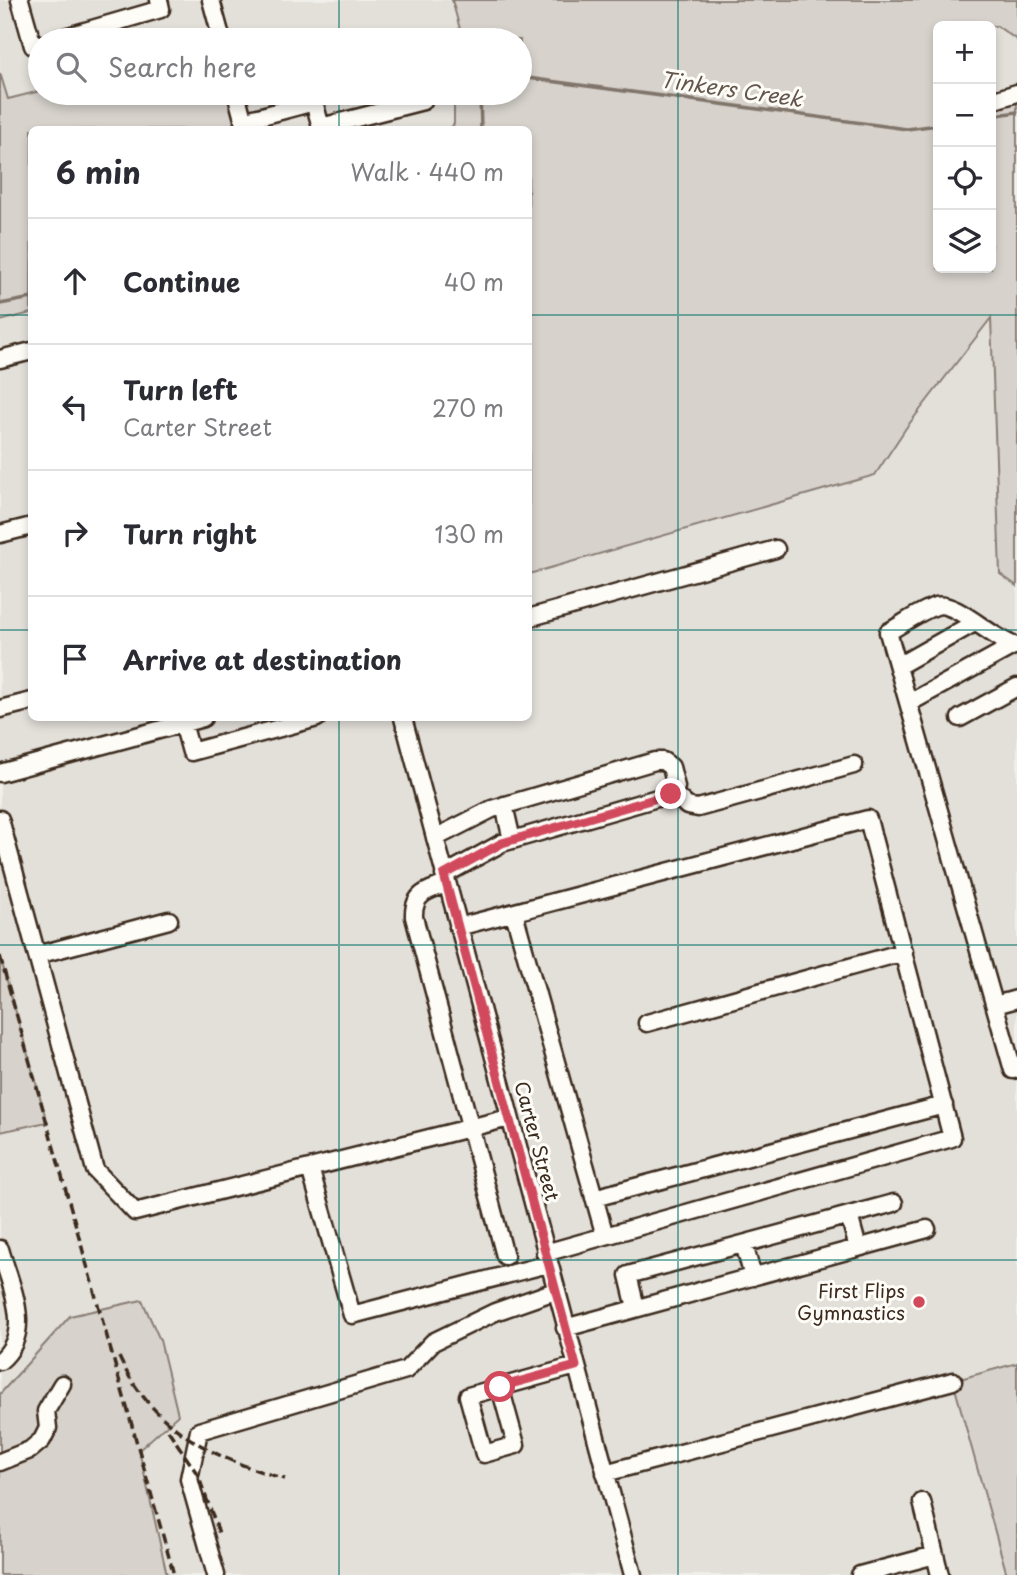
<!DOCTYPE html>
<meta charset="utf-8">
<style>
body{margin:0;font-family:"Playpen Sans",sans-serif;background:#f7f7f7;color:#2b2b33}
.controls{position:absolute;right:21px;top:21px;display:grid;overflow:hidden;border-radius:10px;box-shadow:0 4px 10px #0003}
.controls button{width:63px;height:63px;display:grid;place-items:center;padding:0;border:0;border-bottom:2px solid #e1e1e2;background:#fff;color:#2b2b33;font:35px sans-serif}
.stop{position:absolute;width:21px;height:21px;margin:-16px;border:5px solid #d1495b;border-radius:50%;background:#fff}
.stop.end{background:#d1495b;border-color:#fff;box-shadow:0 2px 7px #0008}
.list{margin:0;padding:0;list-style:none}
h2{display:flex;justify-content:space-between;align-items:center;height:91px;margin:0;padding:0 28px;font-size:30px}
h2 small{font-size:23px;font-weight:400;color:#7c7c81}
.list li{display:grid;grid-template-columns:46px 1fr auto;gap:21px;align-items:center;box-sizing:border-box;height:126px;padding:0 28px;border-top:2px solid #e1e1e2}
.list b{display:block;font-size:26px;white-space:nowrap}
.list p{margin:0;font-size:23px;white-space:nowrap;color:#7c7c81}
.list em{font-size:23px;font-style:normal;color:#7c7c81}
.icon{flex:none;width:38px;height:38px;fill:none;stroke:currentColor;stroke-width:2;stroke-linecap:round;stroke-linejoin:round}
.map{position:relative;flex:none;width:1017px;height:1575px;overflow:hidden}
.search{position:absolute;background:#fff;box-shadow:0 4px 10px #0003;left:28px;top:28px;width:504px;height:77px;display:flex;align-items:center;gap:18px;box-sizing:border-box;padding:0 24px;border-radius:38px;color:#7c7c81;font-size:26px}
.panel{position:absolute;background:#fff;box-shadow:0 4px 10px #0003;left:28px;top:126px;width:504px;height:595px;border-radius:10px}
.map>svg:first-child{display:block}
</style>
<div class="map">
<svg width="1017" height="1575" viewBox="0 0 1017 1575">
<rect width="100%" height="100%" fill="#f1efea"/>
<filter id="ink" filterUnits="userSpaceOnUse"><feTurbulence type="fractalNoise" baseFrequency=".0143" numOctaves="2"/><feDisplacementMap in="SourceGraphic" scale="14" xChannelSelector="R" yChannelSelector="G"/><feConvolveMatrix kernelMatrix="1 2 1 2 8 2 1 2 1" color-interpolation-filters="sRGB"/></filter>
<g filter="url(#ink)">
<!-- built -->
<path fill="#e3e0da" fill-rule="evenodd" d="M 0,0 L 1017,0 L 1017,93 L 991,101 L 991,26 L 938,26 L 938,268 L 991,268 L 1000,574 L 1017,586 L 1017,1575 L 0,1575 ZM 40,40 L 520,40 L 520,93 L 40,93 ZM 32,130 L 528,130 L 528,718 L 32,718 Z"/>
<!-- green -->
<path fill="#d7d2cc" stroke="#897e75" stroke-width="2" d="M 452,0 L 1017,0 L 1017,40 L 997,26 L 938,26 L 938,268 L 991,268 L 991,101 L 1017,93 L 1017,586 L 1000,574 L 991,318 L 906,428 L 875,475 L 529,574 L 528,130 L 449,130 L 454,124 L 454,93 L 520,93 L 520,40 L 463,40 Z
M 0,73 L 8,99 L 40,91 L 236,93 L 246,129 L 32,130 L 31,313 L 0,321 Z
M 0,956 L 47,1122 L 0,1132 Z
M 142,1300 L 160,1340 L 178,1415 L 139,1450 L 167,1575 L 0,1575 L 0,1394 L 70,1316 Z
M 1017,1363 L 1017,1575 L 1007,1575 L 953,1381 Z"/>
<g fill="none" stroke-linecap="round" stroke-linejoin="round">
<!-- stream -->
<path stroke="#80746b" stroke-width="3.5" d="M 520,77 L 907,129 L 938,125
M 480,93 L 481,130
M 991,116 L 1017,112
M 0,304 L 32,298"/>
<defs>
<path id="minor" d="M 20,0 L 33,46 L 40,44
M 211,0 L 222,40
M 54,40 L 161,9 L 159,0
M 236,93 L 246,130
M 991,101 L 1017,93
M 314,102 L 321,127 L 423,101 L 421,93
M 243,121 L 314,102 L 324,93
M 0,359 L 32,351
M 0,534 L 32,526
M 528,618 L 776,549
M 1017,646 C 994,641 955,600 936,606 C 920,611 903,624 888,632 L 1013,1070 L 1017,1069
M 898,666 L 974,623
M 909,703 L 1013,646
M 0,709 L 32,701
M 403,718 L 633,1575
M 960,718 L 1017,687
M 183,723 L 191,752 L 317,718
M 0,773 L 203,718
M 672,792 L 687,806 L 698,808 L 854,765
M 504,805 L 512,840
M 0,819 L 95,1170 L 135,1212 L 509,1118
M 435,838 L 492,809 L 655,761 L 663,761 L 671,767 L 676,787 L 671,794 L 502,843 L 444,875
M 447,884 C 427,890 413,894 414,917 L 505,1256
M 514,913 L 605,1236
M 458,927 L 868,819 L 952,1138 L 545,1253
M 37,955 L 169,920
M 995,1005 L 1017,999
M 647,1023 L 904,952
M 310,1168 L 352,1315 L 548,1264
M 594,1198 L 944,1105
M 849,1215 L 858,1248
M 744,1244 L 753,1277
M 0,1249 C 10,1285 35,1332 0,1361
M 636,1308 L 628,1275 L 894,1203
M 565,1328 L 927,1229
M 500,1387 L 516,1445 L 484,1454 L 468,1396 C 504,1386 540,1376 576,1366
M 0,1462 L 30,1450 L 42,1440 L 48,1428 L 46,1411 L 62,1384
M 605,1473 L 953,1381
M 922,1502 L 940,1575
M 216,1575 L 189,1479 L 199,1431 L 406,1370 L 433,1342 L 495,1312 L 555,1291
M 860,1575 L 935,1555"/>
</defs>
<!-- minor casing -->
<use href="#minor" stroke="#3b2a1e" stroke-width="21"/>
<!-- minor -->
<use href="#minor" stroke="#fdfcf7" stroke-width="16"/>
<!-- rail -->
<path stroke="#3b2a1e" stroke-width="3.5" stroke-dasharray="10 5" stroke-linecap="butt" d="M 0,956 L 174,1575
M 119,1357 C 152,1429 215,1459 285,1479
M 168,1430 L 198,1475 L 220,1536"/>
</g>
</g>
<g fill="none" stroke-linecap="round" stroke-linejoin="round" filter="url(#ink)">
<!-- route -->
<path stroke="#d1495b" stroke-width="9" d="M 500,1387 L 576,1366 L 444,875 L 502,843 L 671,794"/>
</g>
<!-- grid -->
<path fill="none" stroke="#0f766e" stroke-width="2" stroke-opacity="0.55" d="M 339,0 L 339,40M 678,0 L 678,1575M 339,93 L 339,130M 0,315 L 32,315M 528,315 L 1017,315M 0,630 L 32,630M 528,630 L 1017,630M 339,718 L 339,1575M 0,945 L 1017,945M 0,1260 L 1017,1260"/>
<!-- markers -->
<circle fill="#d1495b" stroke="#fdfcf7" stroke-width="2.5" cx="919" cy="1302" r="7"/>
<g text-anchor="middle" stroke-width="6" stroke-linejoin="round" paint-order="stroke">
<!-- street labels -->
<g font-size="19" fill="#3b2a1e" stroke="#fdfcf7">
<text transform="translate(537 1141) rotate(75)" y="7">Carter Street</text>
</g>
<!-- poi labels -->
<g font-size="19" fill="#3b2a1e" stroke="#fdfcf7" text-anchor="end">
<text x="905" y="1298">First Flips<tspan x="905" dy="22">Gymnastics</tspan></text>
</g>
<!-- water labels -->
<g font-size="21" font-style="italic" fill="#63554b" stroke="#fdfcf7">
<text transform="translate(731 90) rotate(8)" y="7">Tinkers Creek</text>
</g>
</g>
</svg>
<div class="controls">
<button>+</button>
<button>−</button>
<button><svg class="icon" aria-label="locate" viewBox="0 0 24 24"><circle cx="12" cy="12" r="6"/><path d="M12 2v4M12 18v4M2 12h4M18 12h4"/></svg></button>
<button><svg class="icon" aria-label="layers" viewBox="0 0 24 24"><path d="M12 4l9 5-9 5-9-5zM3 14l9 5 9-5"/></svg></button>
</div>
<div class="stop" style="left:500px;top:1387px"></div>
<div class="stop end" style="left:671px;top:794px"></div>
<div class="search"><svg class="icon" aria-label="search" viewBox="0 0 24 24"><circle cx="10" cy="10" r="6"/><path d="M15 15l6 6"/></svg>Search here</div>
<section class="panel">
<h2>6 min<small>Walk · 440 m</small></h2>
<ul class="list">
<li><svg class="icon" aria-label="ahead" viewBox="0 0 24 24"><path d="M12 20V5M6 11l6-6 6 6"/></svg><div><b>Continue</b></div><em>40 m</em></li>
<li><svg class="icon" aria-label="left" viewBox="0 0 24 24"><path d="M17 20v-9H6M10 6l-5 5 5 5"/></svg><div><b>Turn left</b><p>Carter Street</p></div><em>270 m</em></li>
<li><svg class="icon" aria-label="right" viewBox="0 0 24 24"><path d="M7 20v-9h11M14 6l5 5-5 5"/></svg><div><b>Turn right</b></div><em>130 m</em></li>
<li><svg class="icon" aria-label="arrive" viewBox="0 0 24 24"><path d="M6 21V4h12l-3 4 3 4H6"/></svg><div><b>Arrive at destination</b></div></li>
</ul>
</section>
</div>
